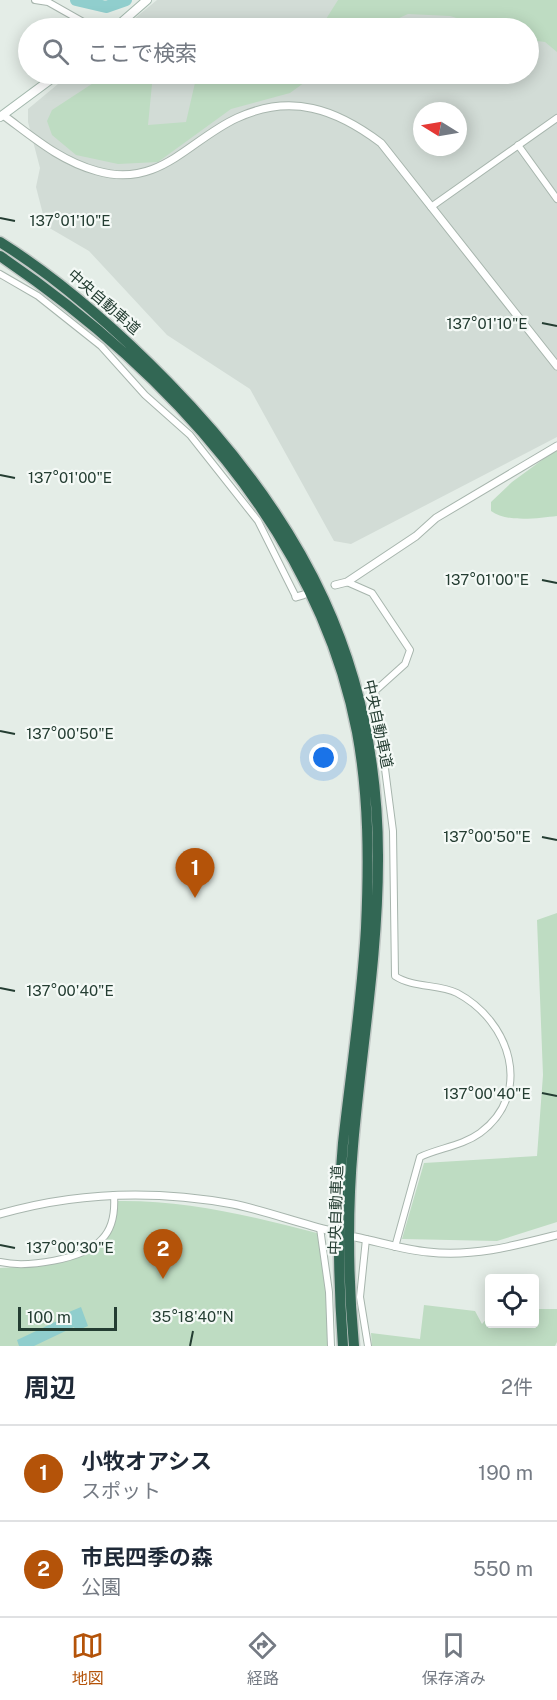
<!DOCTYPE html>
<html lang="ja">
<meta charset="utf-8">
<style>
body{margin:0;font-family:"Public Sans","Noto Sans JP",sans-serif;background:#f6f6f7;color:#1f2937}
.controls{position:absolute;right:18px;bottom:18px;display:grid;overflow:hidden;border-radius:6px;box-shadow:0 3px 15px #0003}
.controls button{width:54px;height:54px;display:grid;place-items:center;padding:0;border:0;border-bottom:2px solid #e0e1e3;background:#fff;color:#1f2937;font:30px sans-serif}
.compass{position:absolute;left:413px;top:102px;width:54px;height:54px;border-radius:50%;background:#fff;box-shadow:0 3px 15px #0003;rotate:281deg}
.scale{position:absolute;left:18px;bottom:15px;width:99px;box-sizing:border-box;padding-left:6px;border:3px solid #243d32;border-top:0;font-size:16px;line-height:21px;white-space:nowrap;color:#243d32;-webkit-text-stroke:4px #f4f9f6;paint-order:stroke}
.you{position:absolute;left:324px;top:758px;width:21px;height:21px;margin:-15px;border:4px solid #fff;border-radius:50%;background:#1a73e8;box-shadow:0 0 0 9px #1a73e833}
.badge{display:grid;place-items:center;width:39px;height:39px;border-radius:50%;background:#b45309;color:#fff;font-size:20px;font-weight:700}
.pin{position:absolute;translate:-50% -50px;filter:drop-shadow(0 2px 3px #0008)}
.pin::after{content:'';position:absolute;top:32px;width:21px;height:18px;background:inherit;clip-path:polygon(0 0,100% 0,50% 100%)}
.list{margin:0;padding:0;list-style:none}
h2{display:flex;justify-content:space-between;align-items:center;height:78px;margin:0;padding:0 24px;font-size:26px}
h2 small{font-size:20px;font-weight:400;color:#747a83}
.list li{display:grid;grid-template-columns:39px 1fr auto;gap:18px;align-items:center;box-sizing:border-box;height:96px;padding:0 24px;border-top:2px solid #e0e1e3}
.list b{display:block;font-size:22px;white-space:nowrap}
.list p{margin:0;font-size:20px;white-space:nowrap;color:#747a83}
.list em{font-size:20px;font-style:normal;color:#747a83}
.icon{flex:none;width:33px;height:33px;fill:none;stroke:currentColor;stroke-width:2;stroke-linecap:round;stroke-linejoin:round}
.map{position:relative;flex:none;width:557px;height:1346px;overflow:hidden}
.search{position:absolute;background:#fff;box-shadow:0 3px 15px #0003;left:18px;right:18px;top:18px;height:66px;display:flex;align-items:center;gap:15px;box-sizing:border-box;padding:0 21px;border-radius:33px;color:#747a83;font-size:22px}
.sheet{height:270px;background:#fff}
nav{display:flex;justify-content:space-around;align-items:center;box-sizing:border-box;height:84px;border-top:2px solid #e0e1e3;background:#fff;font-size:16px;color:#747a83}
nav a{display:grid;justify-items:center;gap:3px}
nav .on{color:#b45309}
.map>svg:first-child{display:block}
</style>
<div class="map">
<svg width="557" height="1346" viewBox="0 0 557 1346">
<rect width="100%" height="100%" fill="#e4ede7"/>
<!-- built -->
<path fill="#d2dcd6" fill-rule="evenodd" d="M 157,0 L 557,0 L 557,437 L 351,544 L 334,541 L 250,389 L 167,335 L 89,251 L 46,226 L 36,187 L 40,168 L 28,122 L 28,109 L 70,74 L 528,74 L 528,28 L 123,28 ZM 422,111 L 458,111 L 458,147 L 422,147 Z"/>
<!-- green -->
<path fill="#bedcc2" d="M 338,0 L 557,0 L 557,52 L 545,42 L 529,40 L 528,28 L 489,28 L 450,16 L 408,14 L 377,28 L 316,28 L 321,27 Z
M 107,74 L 153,74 L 148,125 L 186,122 L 197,74 L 316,74 L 290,93 L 231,109 L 158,162 L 118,164 L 76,155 L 52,135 L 47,121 L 52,110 Z
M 557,449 L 557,516 C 539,518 507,523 491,511 L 491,502 L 512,482 Z
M 557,913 L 557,1222 L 497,1241 L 402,1239 L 424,1163 L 537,1156 L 543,1075 L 537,920 Z
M 117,1201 C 186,1200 251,1216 317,1233 L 327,1290 L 329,1346 L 0,1346 L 0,1268 L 38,1266 L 89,1251 L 109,1233 L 116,1216 Z
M 424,1305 L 475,1311 L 482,1324 L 489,1316 L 490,1324 L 534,1324 L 535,1309 L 557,1309 L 557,1342 L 555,1346 L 372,1346 L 371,1333 L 420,1339 Z"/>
<!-- water -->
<path fill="#90cecd" d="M 81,1307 L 88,1326 L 76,1331 L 74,1327 L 34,1346 L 19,1346 L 17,1340 L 70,1315 L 69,1312 Z"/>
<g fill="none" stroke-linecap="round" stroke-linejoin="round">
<!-- river -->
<path stroke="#90cecd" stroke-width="12" d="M 76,0 L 106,7 L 126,0"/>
<defs>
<path id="minor" d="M 35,0 L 48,2 L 94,28
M 518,145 L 557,199
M 431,207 L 557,118
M 0,274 L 38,296 L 101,346 L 145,395 L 190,435 L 258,521 L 296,597
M 347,582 L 372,593 L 410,650 L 405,664 L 375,691 L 393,831 L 395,976 C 413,988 439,984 457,993 C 510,1021 534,1093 480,1133 C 462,1146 439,1148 420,1157 L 395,1247
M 320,1228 L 329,1292 L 331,1346
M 366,1239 L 360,1297 L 368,1346
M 0,1262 C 26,1268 84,1260 102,1239 C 113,1228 115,1210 114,1195"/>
<path id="tertiary" d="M 3,115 C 33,137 60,161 97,171 C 159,189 189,140 237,118 C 291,93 336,109 381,143 L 557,366
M 335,585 L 347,582 L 416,536 L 436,518 L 557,446
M 296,597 L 303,595
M 0,1214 C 76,1192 156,1190 233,1204 C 266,1211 298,1223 331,1231
M 355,1237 C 380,1242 404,1250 428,1252 C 473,1257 514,1246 557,1235"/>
<path id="secondary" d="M 115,28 L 147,0
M 0,117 L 58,74"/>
<path id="motorway" d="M 0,242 C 62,281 117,330 168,382 C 302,519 379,664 378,860 C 378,956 361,1051 353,1146 C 347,1213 348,1279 354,1346
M 0,256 C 165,368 318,530 357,732 C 369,797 369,862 366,928 C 362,1000 351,1071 343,1143 C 337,1211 338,1278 343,1346"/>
</defs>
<!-- minor casing -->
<use href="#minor" stroke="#a7b5ad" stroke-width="8"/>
<!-- tertiary casing -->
<use href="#tertiary" stroke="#a7b5ad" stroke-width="9"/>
<!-- secondary casing -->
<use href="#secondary" stroke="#a3b8ad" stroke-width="10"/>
<!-- motorway casing -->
<use href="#motorway" stroke="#c2c9c6" stroke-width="13"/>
<!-- minor -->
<use href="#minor" stroke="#fff" stroke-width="6"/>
<!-- tertiary -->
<use href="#tertiary" stroke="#fff" stroke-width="7"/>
<!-- secondary -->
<use href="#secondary" stroke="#fff" stroke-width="8"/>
<!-- motorway -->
<use href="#motorway" stroke="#326754" stroke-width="10"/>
</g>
<!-- ticks -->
<path fill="none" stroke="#243d32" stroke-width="2" d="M 0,218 L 15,221M 542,323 L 557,326M 0,475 L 15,478M 542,580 L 557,583M 0,731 L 15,734M 542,837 L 557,840M 0,988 L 15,991M 542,1093 L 557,1096M 0,1245 L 15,1248M 190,1346 L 193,1331"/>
<g text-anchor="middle" stroke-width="4.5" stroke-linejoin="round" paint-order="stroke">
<!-- street labels -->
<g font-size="15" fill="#243d32" stroke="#f4f9f6">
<text transform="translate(104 302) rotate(41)" y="5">中央自動車道</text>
<text transform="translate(378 724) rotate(78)" y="5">中央自動車道</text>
<text transform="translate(336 1210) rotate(-88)" y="5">中央自動車道</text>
</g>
</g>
<g font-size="15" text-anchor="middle" fill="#243d32" stroke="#f4f9f6" stroke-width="4.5" stroke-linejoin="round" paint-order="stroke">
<text x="70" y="226">137°01'10"E</text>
<text x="487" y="329">137°01'10"E</text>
<text x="70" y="483">137°01'00"E</text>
<text x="487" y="585">137°01'00"E</text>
<text x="70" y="739">137°00'50"E</text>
<text x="487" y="842">137°00'50"E</text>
<text x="70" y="996">137°00'40"E</text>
<text x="487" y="1099">137°00'40"E</text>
<text x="70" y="1253">137°00'30"E</text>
<text x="193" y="1322">35°18'40"N</text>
</g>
</svg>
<div class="controls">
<button><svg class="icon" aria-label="locate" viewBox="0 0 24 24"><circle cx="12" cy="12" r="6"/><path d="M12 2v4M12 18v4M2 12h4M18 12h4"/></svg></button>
</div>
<svg class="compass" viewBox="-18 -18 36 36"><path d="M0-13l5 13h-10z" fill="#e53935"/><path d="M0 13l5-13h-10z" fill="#747a83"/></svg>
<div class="scale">100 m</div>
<div class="you"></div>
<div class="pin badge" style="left:195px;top:898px">1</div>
<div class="pin badge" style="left:163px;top:1279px">2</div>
<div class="search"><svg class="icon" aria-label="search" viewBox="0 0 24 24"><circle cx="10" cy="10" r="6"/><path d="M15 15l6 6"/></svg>ここで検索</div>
</div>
<section class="sheet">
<h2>周辺<small>2件</small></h2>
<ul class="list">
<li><span class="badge">1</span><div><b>小牧オアシス</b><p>スポット</p></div><em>190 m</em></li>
<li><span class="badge">2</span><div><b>市民四季の森</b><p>公園</p></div><em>550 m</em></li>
</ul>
</section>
<nav>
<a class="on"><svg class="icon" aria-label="map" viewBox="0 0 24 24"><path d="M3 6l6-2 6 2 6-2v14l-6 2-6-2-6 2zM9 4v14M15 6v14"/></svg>地図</a>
<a><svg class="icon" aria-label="directions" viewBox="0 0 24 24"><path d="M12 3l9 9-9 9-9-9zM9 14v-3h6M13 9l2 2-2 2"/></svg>経路</a>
<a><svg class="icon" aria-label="saved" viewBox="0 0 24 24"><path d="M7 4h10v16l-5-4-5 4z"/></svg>保存済み</a>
</nav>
